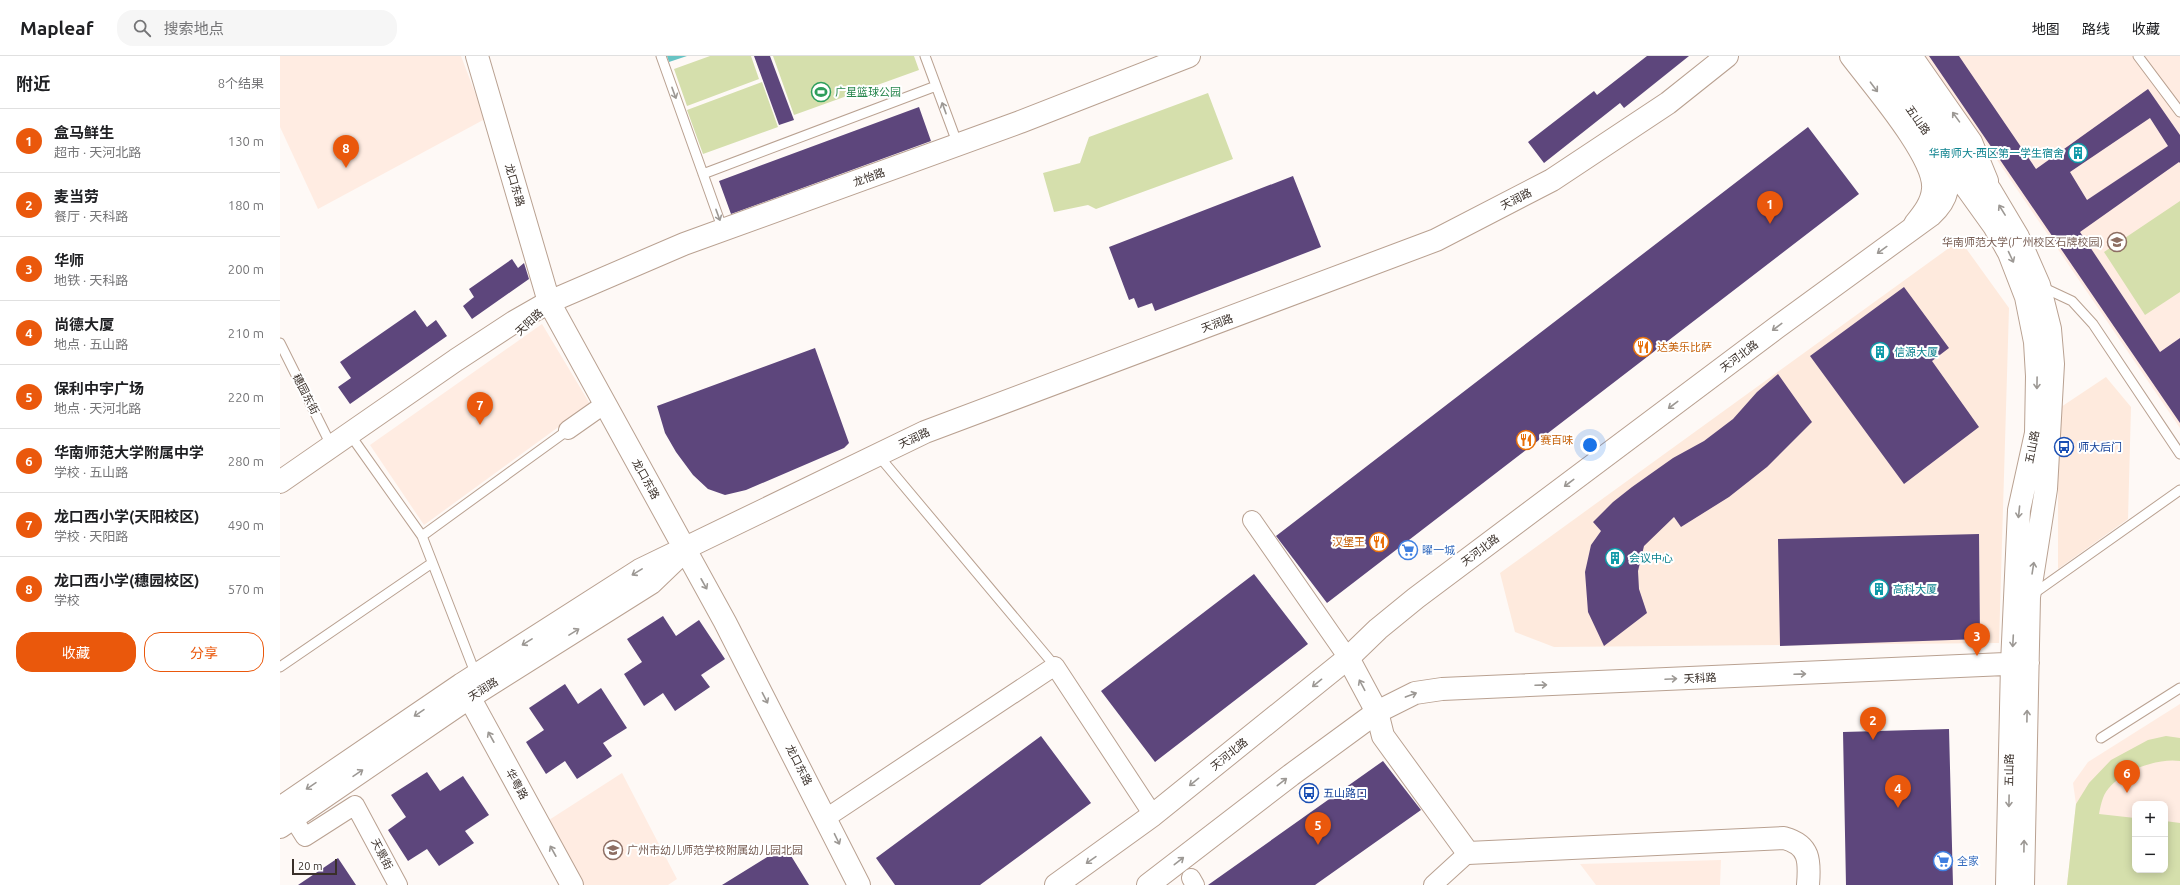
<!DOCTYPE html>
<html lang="zh">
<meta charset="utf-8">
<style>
body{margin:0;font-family:Ubuntu,"Noto Sans SC",sans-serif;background:#f6f6f6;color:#202124}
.controls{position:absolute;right:12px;bottom:12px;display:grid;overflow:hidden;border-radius:8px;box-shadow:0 2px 10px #0003}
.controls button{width:36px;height:36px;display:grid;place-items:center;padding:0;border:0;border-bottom:1px solid #e0e0e0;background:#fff;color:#202124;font:20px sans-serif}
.scale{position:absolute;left:12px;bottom:10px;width:45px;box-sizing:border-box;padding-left:4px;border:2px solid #3a302a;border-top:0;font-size:11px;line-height:14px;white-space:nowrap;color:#3a302a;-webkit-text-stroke:3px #fff;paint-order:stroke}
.you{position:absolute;left:1310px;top:389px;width:14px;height:14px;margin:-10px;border:3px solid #fff;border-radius:50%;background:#1a73e8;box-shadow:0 0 0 6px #1a73e833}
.badge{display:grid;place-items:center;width:26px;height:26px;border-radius:50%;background:#ea580c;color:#fff;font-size:13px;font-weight:700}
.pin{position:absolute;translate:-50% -33px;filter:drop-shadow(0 1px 2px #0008)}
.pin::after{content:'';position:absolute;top:21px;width:14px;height:12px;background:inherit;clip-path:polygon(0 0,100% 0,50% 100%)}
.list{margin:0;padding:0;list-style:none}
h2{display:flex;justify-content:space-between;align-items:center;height:52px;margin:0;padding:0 16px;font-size:17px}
h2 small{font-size:13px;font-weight:400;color:#757577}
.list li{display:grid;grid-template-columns:26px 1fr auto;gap:12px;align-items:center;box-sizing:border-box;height:64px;padding:0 16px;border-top:1px solid #e0e0e0}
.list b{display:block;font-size:15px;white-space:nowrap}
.list p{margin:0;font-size:13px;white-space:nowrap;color:#757577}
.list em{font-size:13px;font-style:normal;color:#757577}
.actions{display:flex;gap:8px;padding:12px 16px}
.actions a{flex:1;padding:9px 0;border:1px solid #ea580c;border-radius:16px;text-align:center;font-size:14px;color:#ea580c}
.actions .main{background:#ea580c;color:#fff}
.icon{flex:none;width:22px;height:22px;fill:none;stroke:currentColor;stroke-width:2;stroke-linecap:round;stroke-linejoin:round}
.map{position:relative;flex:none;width:1900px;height:829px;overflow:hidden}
header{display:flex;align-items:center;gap:24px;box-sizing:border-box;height:56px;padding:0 20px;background:#fff;border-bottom:1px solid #e0e0e0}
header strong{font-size:19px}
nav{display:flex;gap:22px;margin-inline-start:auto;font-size:14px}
.search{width:280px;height:36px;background:#f6f6f6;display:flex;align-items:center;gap:10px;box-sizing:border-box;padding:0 14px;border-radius:16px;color:#757577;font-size:15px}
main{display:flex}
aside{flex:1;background:#fff}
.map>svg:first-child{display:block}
</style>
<header>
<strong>Mapleaf</strong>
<div class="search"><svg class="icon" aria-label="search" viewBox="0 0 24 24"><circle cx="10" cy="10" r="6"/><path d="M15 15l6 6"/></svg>搜索地点</div>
<nav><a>地图</a><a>路线</a><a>收藏</a></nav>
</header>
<main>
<aside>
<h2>附近<small>8个结果</small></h2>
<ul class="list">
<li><span class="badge">1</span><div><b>盒马鲜生</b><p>超市 · 天河北路</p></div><em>130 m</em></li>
<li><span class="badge">2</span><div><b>麦当劳</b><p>餐厅 · 天科路</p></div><em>180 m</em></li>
<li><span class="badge">3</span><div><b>华师</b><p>地铁 · 天科路</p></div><em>200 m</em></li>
<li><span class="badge">4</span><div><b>尚德大厦</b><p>地点 · 五山路</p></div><em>210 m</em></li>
<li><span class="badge">5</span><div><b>保利中宇广场</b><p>地点 · 天河北路</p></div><em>220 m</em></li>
<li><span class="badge">6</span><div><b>华南师范大学附属中学</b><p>学校 · 五山路</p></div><em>280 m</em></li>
<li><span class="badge">7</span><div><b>龙口西小学(天阳校区)</b><p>学校 · 天阳路</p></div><em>490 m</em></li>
<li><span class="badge">8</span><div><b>龙口西小学(穗园校区)</b><p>学校</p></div><em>570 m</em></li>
</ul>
<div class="actions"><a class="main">收藏</a><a>分享</a></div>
</aside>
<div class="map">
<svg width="1900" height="829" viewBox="0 0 1900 829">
<rect width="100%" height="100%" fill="#fef9f6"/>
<!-- built -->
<path fill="#feeadd" d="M 1680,184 L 1729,252 L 1719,587 L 1274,591 L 1235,576 L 1220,517 Z
M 1826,321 L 1851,351 L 1848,463 L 1778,513 L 1778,353 Z"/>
<!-- education -->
<path fill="#ffece2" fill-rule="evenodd" d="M 0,0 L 181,0 L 205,63 L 38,153 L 0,71 Z
M 1646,0 L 1900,0 L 1900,372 Z
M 262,268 L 310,348 L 144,469 L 90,389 Z
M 1900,648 L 1900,829 L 1787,829 L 1796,748 L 1793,727 L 1808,706 ZM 1855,748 L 1885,748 L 1885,814 L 1855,814 Z
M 342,717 L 397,823 L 388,829 L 303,829 L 269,764 Z
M 1441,804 L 1440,829 L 1316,829 L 1300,808 Z"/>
<!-- green -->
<path fill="#d5dfac" d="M 430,0 L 471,0 L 479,23 L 407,50 L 394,13 Z
M 493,0 L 634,0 L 639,14 L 514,59 Z
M 482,26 L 498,71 L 423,98 L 407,54 Z
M 928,37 L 953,103 L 816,153 L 808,149 L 774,156 L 763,117 L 800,107 L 809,81 Z
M 1900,145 L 1900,236 L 1865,259 L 1824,196 Z
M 1886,680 L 1900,682 L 1900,705 C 1876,701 1832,718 1823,742 C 1821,747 1820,753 1819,758 L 1855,762 L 1855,814 L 1885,814 L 1885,765 L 1900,767 L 1900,829 L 1787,829 L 1796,748 L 1809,727 L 1831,704 L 1868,684 Z"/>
<!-- water -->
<path fill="#67c4c4" d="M 387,0 L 407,0 L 389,6 Z"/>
<!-- building -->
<path fill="#5d467c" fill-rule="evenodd" d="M 474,0 L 490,0 L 514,64 L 499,69 Z
M 1367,0 L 1409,0 L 1344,52 L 1340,47 L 1264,107 L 1248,86 L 1314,35 L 1317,39 Z
M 1649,0 L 1679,0 L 1756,113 L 1868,33 L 1900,79 L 1900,107 L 1899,106 L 1800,176 L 1880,296 L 1900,282 L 1900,367 ZM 1870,62 L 1888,90 L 1807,144 L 1790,116 Z
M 639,51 L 651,85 L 451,158 L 439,125 Z
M 1528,71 L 1579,138 L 1047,547 L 996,480 Z
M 1013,120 L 1041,191 L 875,255 L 872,247 L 858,252 L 854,242 L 849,244 L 829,191 Z
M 232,203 L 238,212 L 244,207 L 249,223 L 192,263 L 183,250 L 194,241 L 189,233 Z
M 1624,231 L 1669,292 L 1652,305 L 1699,371 L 1624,428 L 1530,300 Z
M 135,254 L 147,271 L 156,264 L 167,280 L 70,348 L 58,331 L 71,322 L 60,306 Z
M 535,292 L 569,387 L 564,392 L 466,434 L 445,439 L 428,433 L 413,419 L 396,396 L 385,377 L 377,350 Z
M 1498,318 L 1532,366 L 1487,411 L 1449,441 L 1401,471 L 1394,461 L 1364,490 L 1358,515 L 1359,533 L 1367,557 L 1324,590 L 1308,556 L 1305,516 L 1311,489 L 1321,475 L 1313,466 L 1333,446 L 1352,431 L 1393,402 L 1424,385 L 1453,363 L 1477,336 Z
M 1699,478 L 1700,583 L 1500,590 L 1498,483 Z
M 974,518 L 1028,588 L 875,706 L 821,635 Z
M 383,560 L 396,580 L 419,564 L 445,603 L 421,619 L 430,631 L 395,655 L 383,637 L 364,650 L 344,618 L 362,606 L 347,583 Z
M 285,628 L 298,648 L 321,632 L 347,672 L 323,687 L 332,700 L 297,723 L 285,705 L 266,718 L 246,686 L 264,674 L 249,652 Z
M 1669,673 L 1673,829 L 1566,829 L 1563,676 Z
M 761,680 L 811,747 L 700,829 L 615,829 L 596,802 Z
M 1103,705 L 1141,754 L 1035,829 L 928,829 Z
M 147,716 L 160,735 L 183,720 L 209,759 L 185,775 L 194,787 L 159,810 L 147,793 L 128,805 L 108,774 L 126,761 L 111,739 Z
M 505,790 L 529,829 L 442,829 Z
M 58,802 L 76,829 L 18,829 Z"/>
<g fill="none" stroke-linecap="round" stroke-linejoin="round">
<defs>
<path id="service" d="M 381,0 L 443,174
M 645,0 L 678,89
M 1858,0 L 1900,56
M 423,118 L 656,30
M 1762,231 L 1792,245 L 1813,268 L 1900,398
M 0,287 L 51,389
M 76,387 L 142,480 L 196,619
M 598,399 L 775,610
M 142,480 L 288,374
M 1753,538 L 1900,434
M 0,611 L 152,507
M 1821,682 L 1900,632"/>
<path id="minor" d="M 288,374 L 325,348
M 972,464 L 1068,602
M 13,762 L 25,781 L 75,749 L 118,829
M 546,762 L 775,610 L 873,759
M 911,822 L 915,829
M 1153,829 L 1188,797"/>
<path id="tertiary" d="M 197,0 L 269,246 L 445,566 L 579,829
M 1571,0 C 1592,28 1656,101 1653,133 C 1652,147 1643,158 1635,168
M 1631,0 L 1691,86 L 1707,125
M 0,426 L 176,304 L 234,266 L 269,246 L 404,188 L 740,66 L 909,0
M 1068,602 L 1097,656 L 1103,680 L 1188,797 L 1504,782 C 1530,789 1530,805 1528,829
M 182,628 L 292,829
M 0,752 L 182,628 L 360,514 L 645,376 L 1156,184 L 1272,124 L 1388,47 L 1447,0
M 0,771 L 190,641 L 371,527 L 396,503"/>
<path id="secondary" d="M 1592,0 L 1714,170 L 1729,197 L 1746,241 L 1755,286 L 1757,320 L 1756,377 L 1739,454 L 1732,608 L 1727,829
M 1613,0 L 1710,134 L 1738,181 L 1759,229 L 1770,273 L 1773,308 L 1766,433 L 1749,541 L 1743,829
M 776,829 L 873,759 L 1068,602 L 1098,573 L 1136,542 L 1496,272 L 1651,159 C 1672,140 1668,127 1665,101
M 868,829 L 1011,719 L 1097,656 L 1135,637 L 1162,633 L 1748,607"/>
</defs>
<!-- service casing -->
<use href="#service" stroke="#b9a191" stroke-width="11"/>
<!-- minor casing -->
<use href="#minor" stroke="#b9a191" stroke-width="20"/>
<!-- tertiary casing -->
<use href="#tertiary" stroke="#b9a191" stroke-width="24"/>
<!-- secondary casing -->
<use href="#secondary" stroke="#b9a191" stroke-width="24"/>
<!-- service -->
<use href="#service" stroke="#fff" stroke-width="9"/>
<!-- minor -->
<use href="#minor" stroke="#fff" stroke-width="18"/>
<!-- tertiary -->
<use href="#tertiary" stroke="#fff" stroke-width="22"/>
<!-- secondary -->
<use href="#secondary" stroke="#fff" stroke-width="22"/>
</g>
<!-- one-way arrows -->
<defs><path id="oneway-shaft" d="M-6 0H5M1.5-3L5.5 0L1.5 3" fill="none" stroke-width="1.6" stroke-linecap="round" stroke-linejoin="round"/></defs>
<g stroke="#9c9894">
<use href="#oneway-shaft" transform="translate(1594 31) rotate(53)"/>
<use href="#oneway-shaft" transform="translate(394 37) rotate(70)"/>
<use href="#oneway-shaft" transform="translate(664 52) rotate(-110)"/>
<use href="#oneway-shaft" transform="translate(1676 61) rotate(-126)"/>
<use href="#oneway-shaft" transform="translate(1722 154) rotate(-122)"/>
<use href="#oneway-shaft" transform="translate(438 159) rotate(70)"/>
<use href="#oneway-shaft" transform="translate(1602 194) rotate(144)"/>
<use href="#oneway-shaft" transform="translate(1731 201) rotate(65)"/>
<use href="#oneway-shaft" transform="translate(1497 271) rotate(143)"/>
<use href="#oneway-shaft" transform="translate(1757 327) rotate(91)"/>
<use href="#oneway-shaft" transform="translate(1393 349) rotate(143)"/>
<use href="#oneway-shaft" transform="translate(1289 427) rotate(143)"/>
<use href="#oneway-shaft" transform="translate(1739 456) rotate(96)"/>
<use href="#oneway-shaft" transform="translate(1753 512) rotate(-81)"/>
<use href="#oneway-shaft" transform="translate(357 516) rotate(149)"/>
<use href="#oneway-shaft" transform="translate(424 528) rotate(61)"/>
<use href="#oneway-shaft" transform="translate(294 576) rotate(-32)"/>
<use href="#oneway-shaft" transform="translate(1733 585) rotate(93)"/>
<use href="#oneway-shaft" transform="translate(247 586) rotate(148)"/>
<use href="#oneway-shaft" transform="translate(1520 618) rotate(-2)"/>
<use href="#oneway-shaft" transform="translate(1391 623) rotate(-3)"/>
<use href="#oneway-shaft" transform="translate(1037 627) rotate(141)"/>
<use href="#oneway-shaft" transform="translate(1082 629) rotate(-118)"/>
<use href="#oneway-shaft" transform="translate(1261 629) rotate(-2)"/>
<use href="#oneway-shaft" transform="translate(1131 639) rotate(-20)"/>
<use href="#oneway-shaft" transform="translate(485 642) rotate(63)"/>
<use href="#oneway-shaft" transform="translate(139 657) rotate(146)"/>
<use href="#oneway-shaft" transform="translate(1747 660) rotate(-89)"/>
<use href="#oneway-shaft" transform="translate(211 681) rotate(-119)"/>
<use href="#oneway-shaft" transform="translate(78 717) rotate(-34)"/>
<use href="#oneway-shaft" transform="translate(914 726) rotate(141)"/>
<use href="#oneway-shaft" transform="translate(1002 726) rotate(-38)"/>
<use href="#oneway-shaft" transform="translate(31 730) rotate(146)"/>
<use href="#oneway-shaft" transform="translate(1729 745) rotate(91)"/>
<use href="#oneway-shaft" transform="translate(557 783) rotate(64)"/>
<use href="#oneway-shaft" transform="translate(1744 790) rotate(-89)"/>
<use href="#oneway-shaft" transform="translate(273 795) rotate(-119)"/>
<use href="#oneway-shaft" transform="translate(811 804) rotate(145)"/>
<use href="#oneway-shaft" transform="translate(899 805) rotate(-38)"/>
</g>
<!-- icons -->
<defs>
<symbol id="stadium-ring" viewBox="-11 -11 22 22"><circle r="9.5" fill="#fff" stroke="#2e9e5b" stroke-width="1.5"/><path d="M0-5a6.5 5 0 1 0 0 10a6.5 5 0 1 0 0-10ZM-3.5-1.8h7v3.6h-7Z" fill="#2e9e5b"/></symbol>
<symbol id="building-ring" viewBox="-11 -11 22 22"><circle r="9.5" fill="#fff" stroke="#0f9aa8" stroke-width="1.5"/><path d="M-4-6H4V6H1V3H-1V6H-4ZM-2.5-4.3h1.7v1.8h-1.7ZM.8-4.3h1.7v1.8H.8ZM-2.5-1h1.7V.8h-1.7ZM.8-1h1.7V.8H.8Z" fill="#0f9aa8"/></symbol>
<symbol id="university-ring" viewBox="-11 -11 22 22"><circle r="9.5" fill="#fff" stroke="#8d6e63" stroke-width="1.5"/><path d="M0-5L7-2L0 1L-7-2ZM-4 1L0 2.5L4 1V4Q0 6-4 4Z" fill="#8d6e63"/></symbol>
<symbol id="restaurant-ring" viewBox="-11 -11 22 22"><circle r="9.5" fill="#fff" stroke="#e8710a" stroke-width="1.5"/><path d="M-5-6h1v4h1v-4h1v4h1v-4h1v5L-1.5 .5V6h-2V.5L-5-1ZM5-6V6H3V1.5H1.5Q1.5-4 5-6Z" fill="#e8710a"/></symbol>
<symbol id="bus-ring" viewBox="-11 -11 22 22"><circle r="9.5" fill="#fff" stroke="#1a4fb4" stroke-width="1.5"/><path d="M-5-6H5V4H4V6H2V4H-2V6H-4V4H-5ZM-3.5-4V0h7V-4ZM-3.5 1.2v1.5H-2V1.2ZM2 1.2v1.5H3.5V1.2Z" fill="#1a4fb4"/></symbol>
<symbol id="supermarket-ring" viewBox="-11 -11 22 22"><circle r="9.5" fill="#fff" stroke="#3f7fe0" stroke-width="1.5"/><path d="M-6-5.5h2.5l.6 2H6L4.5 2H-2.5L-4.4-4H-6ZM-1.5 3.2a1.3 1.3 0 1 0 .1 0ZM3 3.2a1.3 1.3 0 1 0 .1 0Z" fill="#3f7fe0"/></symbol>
<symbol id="school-ring" viewBox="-11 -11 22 22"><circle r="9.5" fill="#fff" stroke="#8d6e63" stroke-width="1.5"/><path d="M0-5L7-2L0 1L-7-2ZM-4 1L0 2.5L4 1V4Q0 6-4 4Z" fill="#8d6e63"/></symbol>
</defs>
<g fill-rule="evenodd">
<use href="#stadium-ring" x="530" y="25" width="22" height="22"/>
<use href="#building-ring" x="1787" y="86" width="22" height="22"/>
<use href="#university-ring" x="1826" y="175" width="22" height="22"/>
<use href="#restaurant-ring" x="1352" y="280" width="22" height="22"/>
<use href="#building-ring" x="1589" y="285" width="22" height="22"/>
<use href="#restaurant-ring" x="1235" y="373" width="22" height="22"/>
<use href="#bus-ring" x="1773" y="380" width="22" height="22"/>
<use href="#restaurant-ring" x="1088" y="475" width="22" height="22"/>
<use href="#supermarket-ring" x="1117" y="483" width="22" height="22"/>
<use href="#building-ring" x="1324" y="491" width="22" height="22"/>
<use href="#building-ring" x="1588" y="522" width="22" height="22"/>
<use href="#bus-ring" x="1018" y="726" width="22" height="22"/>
<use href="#school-ring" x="322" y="783" width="22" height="22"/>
<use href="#supermarket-ring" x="1652" y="794" width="22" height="22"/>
</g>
<g text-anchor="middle" stroke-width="4" stroke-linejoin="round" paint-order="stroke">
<!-- leisure labels -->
<g font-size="11" fill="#27864d" stroke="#fff" text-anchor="start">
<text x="555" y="40">广星篮球公园</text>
</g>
<!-- street labels -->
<g font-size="11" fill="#3a302a" stroke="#fff">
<text transform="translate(1638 64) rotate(55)" y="4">五山路</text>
<text transform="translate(589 121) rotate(-20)" y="4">龙怡路</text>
<text transform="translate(235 129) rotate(74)" y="4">龙口东路</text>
<text transform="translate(1236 143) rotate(-27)" y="4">天润路</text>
<text transform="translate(249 266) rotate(-43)" y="4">天阳路</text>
<text transform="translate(937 267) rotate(-20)" y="4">天润路</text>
<text transform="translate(1459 300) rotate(-37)" y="4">天河北路</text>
<text transform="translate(26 338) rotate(63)" y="4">穗园东街</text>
<text transform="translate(634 382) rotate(-25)" y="4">天润路</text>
<text transform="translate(1752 391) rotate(-79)" y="4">五山路</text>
<text transform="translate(366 423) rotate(61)" y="4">龙口东路</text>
<text transform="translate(1200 494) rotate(-37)" y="4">天河北路</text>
<text transform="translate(1420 622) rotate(-3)" y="4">天科路</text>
<text transform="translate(203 633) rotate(-32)" y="4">天润路</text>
<text transform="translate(949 698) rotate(-39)" y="4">天河北路</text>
<text transform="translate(519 709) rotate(63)" y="4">龙口东路</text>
<text transform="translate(1729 714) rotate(-89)" y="4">五山路</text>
<text transform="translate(237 728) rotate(61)" y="4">华粤路</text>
<text transform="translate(102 798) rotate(63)" y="4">天景街</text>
</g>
<!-- culture labels -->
<g font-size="11" fill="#0d838f" stroke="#fff" text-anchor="start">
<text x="1784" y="101" text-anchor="end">华南师大-西区第一学生宿舍</text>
<text x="1614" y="300">信源大厦</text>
<text x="1349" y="506">会议中心</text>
<text x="1613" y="537">高科大厦</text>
</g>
<!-- education labels -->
<g font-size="11" fill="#785e54" stroke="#fff" text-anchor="end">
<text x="1823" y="190">华南师范大学(广州校区石牌校园)</text>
<text x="347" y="798" text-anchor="start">广州市幼儿师范学校附属幼儿园北园</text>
</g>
<!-- food labels -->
<g font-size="11" fill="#c56008" stroke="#fff" text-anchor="start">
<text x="1377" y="295">达美乐比萨</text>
<text x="1260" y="388">赛百味</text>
<text x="1085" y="490" text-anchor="end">汉堡王</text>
</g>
<!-- transit labels -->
<g font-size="11" fill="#164399" stroke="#fff" text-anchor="start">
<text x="1798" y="395">师大后门</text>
<text x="1043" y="741">五山路口</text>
</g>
<!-- shop labels -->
<g font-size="11" fill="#366cbe" stroke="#fff" text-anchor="start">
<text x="1142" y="498">曜一城</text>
<text x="1677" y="809">全家</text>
</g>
</g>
</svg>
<div class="controls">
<button>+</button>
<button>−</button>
</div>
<div class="scale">20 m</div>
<div class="you"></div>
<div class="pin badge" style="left:1490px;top:168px">1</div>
<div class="pin badge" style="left:1593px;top:684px">2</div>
<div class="pin badge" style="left:1697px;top:600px">3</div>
<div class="pin badge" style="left:1618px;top:752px">4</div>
<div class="pin badge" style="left:1038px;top:789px">5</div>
<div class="pin badge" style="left:1847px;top:737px">6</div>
<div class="pin badge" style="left:200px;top:369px">7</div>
<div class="pin badge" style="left:66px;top:112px">8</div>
</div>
</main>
